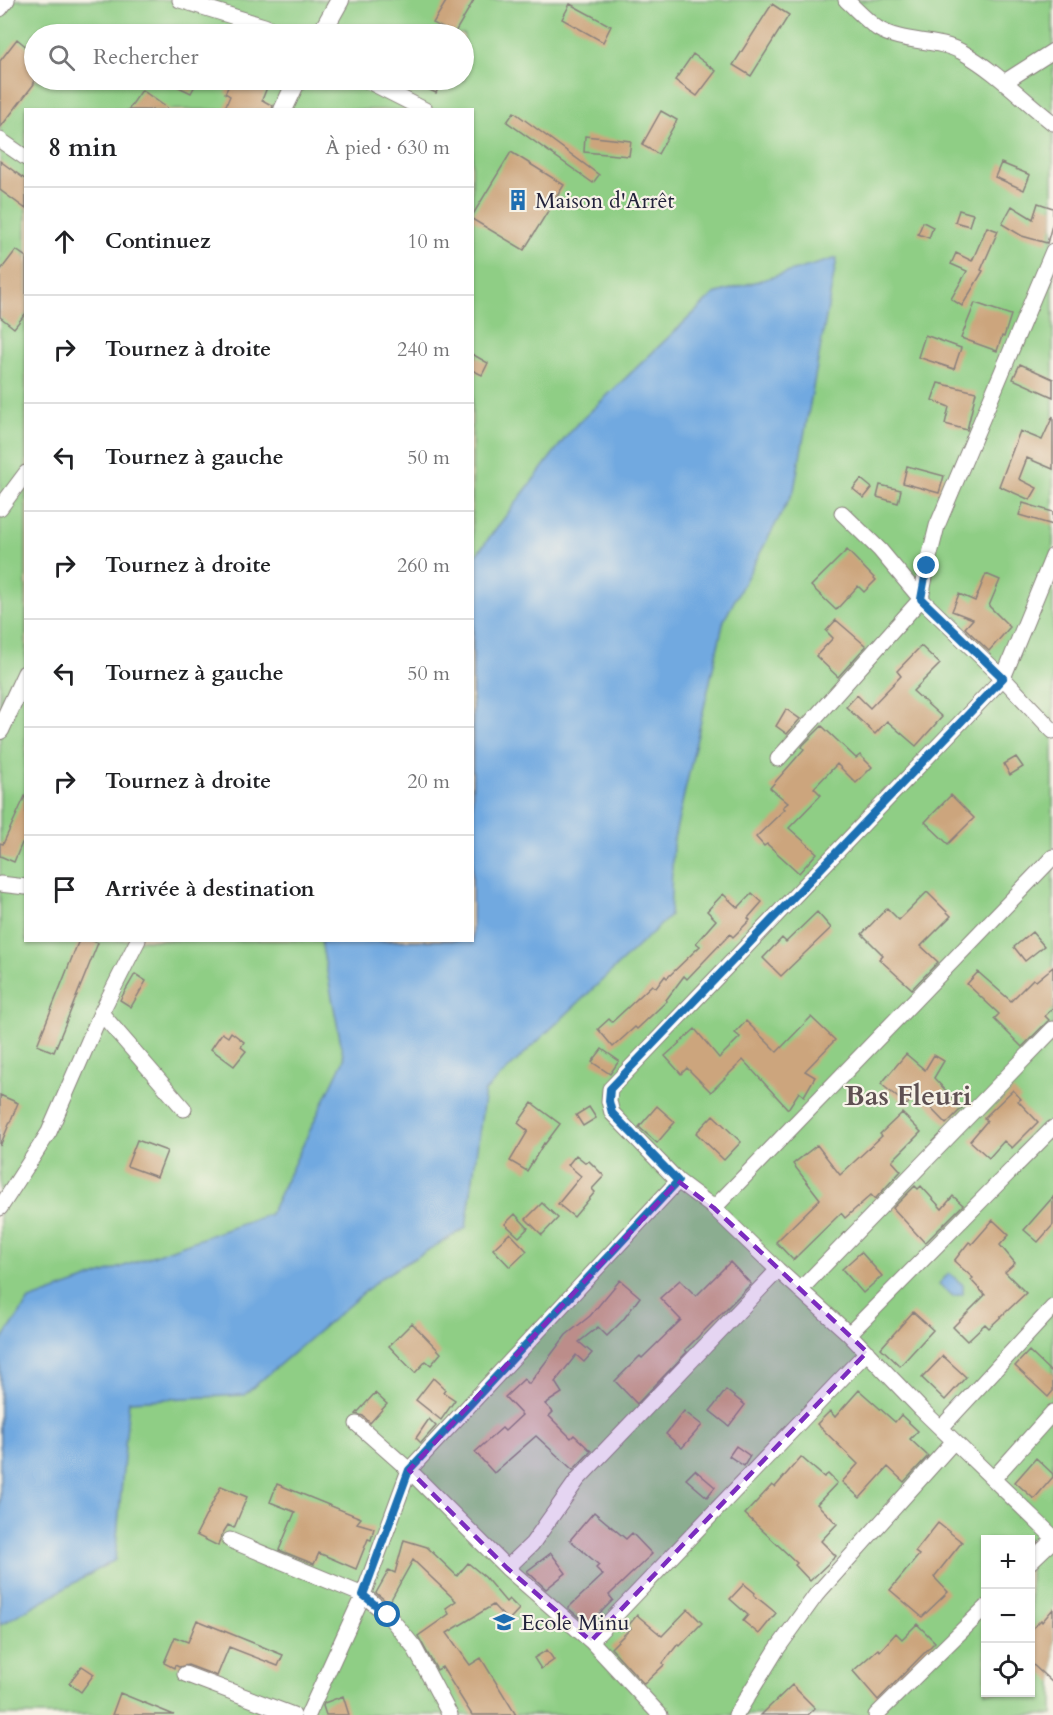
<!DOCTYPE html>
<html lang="fr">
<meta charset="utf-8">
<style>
body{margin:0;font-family:Cardo,serif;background:#f6f6f6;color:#202124}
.controls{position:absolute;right:18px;bottom:18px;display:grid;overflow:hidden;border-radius:0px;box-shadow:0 2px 4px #0004}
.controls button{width:54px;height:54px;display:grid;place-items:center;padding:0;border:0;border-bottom:2px solid #e0e0e0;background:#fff;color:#202124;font:30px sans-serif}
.stop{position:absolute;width:18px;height:18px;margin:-14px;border:4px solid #1f6fb2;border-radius:50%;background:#fff}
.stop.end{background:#1f6fb2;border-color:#fff;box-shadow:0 2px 6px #0008}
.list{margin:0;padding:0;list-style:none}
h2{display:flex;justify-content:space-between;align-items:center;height:78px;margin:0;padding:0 24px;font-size:26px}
h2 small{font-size:20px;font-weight:400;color:#757577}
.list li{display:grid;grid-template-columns:39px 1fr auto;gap:18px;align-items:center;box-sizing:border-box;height:108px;padding:0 24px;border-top:2px solid #e0e0e0}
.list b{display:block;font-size:22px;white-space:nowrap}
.list em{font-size:20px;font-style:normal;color:#757577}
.icon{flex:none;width:33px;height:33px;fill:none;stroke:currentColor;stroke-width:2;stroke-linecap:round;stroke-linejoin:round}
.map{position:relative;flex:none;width:1053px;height:1715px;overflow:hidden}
.search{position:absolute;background:#fff;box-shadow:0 2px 4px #0004;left:24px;top:24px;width:450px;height:66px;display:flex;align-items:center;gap:15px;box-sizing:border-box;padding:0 21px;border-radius:33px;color:#757577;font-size:22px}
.panel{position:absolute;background:#fff;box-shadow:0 2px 4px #0004;left:24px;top:108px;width:450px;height:834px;border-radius:0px}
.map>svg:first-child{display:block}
</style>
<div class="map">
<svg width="1053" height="1715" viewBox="0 0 1053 1715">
<rect width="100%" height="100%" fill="#f7f3e8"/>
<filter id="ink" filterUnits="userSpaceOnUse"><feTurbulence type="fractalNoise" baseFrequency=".0167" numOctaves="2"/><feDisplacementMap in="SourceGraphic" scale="12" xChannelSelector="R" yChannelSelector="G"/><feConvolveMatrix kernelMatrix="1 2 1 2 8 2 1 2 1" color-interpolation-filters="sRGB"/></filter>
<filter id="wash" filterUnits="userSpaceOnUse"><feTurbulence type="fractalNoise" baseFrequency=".008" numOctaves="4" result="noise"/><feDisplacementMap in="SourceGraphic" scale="24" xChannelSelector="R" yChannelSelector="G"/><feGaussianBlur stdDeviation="1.35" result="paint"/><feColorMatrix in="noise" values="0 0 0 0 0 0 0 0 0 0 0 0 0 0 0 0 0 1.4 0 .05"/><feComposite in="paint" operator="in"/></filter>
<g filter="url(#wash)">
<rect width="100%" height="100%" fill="#f0ddbd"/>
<!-- green -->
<path fill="#8fce85" stroke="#587860" stroke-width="1.5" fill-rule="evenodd" d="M 0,0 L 1053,0 L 1053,1715 L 0,1715 ZM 34,34 L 464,34 L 464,80 L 34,80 ZM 26,110 L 472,110 L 472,940 L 26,940 ZM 986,1540 L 1030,1540 L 1030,1692 L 986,1692 Z"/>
<!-- water -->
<path fill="#71a9e0" stroke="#4a668e" stroke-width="1.5" d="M 837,258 L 794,490 L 724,620 L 673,843 L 670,916 L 485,1091 L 466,1228 L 382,1277 L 244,1395 L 129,1401 L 115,1560 L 0,1625 L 0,1343 L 29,1300 L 270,1214 L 344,1059 L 321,941 L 472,940 L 473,559 L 572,429 L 714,294 Z
M 949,1273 L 963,1285 L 963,1294 L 953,1296 L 939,1284 Z"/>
<g id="blocks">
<!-- building -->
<path fill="#cca57d" d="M 447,0 L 474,0 L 454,34 L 433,23 Z
M 570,4 L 611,26 L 603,42 L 562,19 Z
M 772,4 L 789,15 L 751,76 L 733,65 Z
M 17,39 L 34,53 L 34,84 L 0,128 L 0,61 Z
M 693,54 L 716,71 L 697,96 L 675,80 Z
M 164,80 L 198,80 L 191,93 Z
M 232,80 L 270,80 L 262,100 L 273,106 L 272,110 L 224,110 L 230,96 L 225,93 Z
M 408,80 L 442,80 L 436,93 Z
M 142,90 L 170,110 L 128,110 Z
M 661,111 L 677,120 L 658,154 L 642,145 Z
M 514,112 L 599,175 L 593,183 L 507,122 Z
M 585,136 L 631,141 L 629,156 L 584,152 Z
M 511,152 L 564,185 L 524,250 L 472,219 L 472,216 Z
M 0,161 L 26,180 L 26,209 L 0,190 Z
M 1001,163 L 1030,175 L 1024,190 L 995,177 Z
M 1038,203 L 1053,208 L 1053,222 L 1047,243 L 1022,236 L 1002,224 L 1012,206 L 1033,219 Z
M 959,210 L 973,214 L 969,226 L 955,222 Z
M 923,222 L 933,227 L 929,238 L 918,234 Z
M 987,227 L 998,231 L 981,270 L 983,271 L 962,306 L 951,299 L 967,271 L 951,264 L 956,253 L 972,261 Z
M 16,250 L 26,257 L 26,313 L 14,328 L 0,317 L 0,271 Z
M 975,303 L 1011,315 L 1004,337 L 1002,336 L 997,351 L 961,338 Z
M 925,335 L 961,348 L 954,369 L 918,357 Z
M 472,354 L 488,363 L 482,375 L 472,370 Z
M 1020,364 L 1053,379 L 1053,397 L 1013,379 Z
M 938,383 L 976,392 L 967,430 L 945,424 L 949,407 L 932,400 Z
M 1053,416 L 1053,469 L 1027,458 L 1019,479 L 1037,488 L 1030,500 L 999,486 L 1020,431 L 1042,440 Z
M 907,466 L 944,476 L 939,493 L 903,483 Z
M 861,479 L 872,488 L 864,498 L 853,489 Z
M 880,485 L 901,490 L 898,503 L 877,497 Z
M 1023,503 L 1053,512 L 1053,525 L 1019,515 Z
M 847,550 L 876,580 L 864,592 L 858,586 L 836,610 L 811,586 Z
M 986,574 L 1000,580 L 989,606 L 1010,627 L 989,651 L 965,628 L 973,619 L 952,611 L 959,594 L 975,601 Z
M 836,620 L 866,646 L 838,677 L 816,656 L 833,638 L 826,631 Z
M 921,646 L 940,664 L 913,691 L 942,717 L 916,746 L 887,721 L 875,734 L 846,707 L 857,695 L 870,708 L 901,676 L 897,671 Z
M 786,709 L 800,719 L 787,734 L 776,726 Z
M 822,726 L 856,758 L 860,755 L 872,767 L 856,783 L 837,764 L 814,788 L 821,795 L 789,828 L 817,853 L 799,873 L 767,844 L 764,846 L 756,837 L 785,809 L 783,807 L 788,803 L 770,788 L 804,749 L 802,747 L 803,745 Z
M 1016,757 L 1023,767 L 1010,775 L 1004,764 Z
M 26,794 L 26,845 L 22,843 L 14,862 L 0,856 L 0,843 L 3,844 Z
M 951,795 L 974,818 L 948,844 L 925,822 Z
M 927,892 L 951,916 L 921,946 L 938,962 L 912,989 L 879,959 L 883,955 L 862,934 L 887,908 L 899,920 Z
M 752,893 L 762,902 L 748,918 L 750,920 L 733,937 L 730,934 L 687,979 L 684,976 L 666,1000 L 667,1001 L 637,1029 L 635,1027 L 613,1047 L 598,1029 L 609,1019 L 612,1022 L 652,985 L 656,988 L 665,976 L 667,978 L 700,946 L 696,943 L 716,920 L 707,911 L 723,894 L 738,908 Z
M 817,912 L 831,928 L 781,976 L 763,958 L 782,938 L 786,942 Z
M 1032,932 L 1044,946 L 1025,961 L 1014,947 Z
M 79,940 L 91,940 L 98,943 L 54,1052 L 37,1045 Z
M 1053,967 L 1053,1008 L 1045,1016 L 1049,1020 L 1022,1047 L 994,1019 L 999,1014 L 967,984 L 978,972 L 1011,1001 L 1033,979 L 1036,981 Z
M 135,974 L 146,981 L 131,1007 L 120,1000 Z
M 811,1017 L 835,1040 L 805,1071 L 815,1077 L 804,1096 L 799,1092 L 788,1109 L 743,1060 L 711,1092 L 687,1068 L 681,1074 L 665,1056 L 695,1029 L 719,1058 L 740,1037 L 735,1033 L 746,1021 L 777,1052 Z
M 231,1032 L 244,1042 L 241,1047 L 246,1051 L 234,1066 L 211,1049 L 222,1033 L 228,1037 Z
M 602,1049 L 619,1061 L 610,1074 L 592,1062 Z
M 906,1054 L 925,1070 L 934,1055 L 944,1061 L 934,1078 L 962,1108 L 946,1124 L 916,1093 L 907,1105 L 881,1084 Z
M 1013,1090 L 1021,1099 L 1018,1101 L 1038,1122 L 1012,1148 L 1004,1141 L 989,1158 L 970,1141 L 987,1121 L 984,1118 Z
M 0,1095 L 18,1103 L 0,1146 Z
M 532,1103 L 560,1124 L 545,1144 L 544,1143 L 527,1171 L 510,1161 L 528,1131 L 518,1123 Z
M 657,1106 L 675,1122 L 657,1143 L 639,1127 Z
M 589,1107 L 596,1118 L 583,1126 L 576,1115 Z
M 902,1113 L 921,1132 L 892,1161 L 901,1171 L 875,1199 L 871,1195 L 845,1218 L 841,1213 L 793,1260 L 776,1242 L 820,1199 L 793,1164 L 817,1145 L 840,1175 L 882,1136 L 880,1134 Z
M 713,1115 L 741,1142 L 724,1160 L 696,1133 Z
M 137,1140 L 167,1151 L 157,1177 L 127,1166 Z
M 576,1155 L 586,1163 L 589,1161 L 604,1176 L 592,1189 L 595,1192 L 574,1217 L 558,1204 L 581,1176 L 568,1165 Z
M 915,1186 L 918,1189 L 921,1186 L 942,1209 L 953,1196 L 963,1205 L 925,1243 L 893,1208 Z
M 1053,1197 L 1053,1225 L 1038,1242 L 1024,1230 Z
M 542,1203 L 558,1218 L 542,1235 L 526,1219 Z
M 515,1214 L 528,1228 L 519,1237 L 505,1224 Z
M 993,1220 L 1009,1235 L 1000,1245 L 1015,1263 L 1005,1272 L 1026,1293 L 989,1328 L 985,1324 L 967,1341 L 953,1327 L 985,1295 L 971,1280 L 973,1278 L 954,1261 L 969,1242 L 972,1244 Z
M 510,1233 L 527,1251 L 510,1267 L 493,1249 Z
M 861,1252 L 882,1276 L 863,1293 L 842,1269 Z
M 730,1262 L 751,1284 L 685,1350 L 687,1352 L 637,1404 L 615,1381 L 640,1356 L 642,1358 L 681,1320 L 660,1298 L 680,1280 L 696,1296 Z
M 620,1280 L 640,1297 L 623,1320 L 607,1336 L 598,1327 L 579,1342 L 592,1353 L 584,1362 L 576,1355 L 555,1382 L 562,1393 L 545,1404 L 553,1412 L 549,1416 L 571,1438 L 574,1435 L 591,1451 L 573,1470 L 536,1436 L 494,1473 L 475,1452 L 502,1428 L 505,1431 L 522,1415 L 505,1397 L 524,1379 L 529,1384 L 566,1335 L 590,1316 Z
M 913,1312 L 933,1330 L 900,1366 L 881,1348 Z
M 412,1323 L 441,1353 L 431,1365 L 426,1361 L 415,1373 L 389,1346 Z
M 1029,1351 L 1053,1374 L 1053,1391 L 1048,1397 L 1015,1366 Z
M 943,1356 L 966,1377 L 945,1400 L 922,1378 Z
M 433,1378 L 445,1389 L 443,1392 L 455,1400 L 441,1420 L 416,1400 Z
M 726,1390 L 745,1405 L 729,1426 L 710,1411 Z
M 859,1390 L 895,1422 L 901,1415 L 918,1431 L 910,1439 L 928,1456 L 904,1482 L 888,1467 L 860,1498 L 842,1482 L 858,1464 L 817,1424 L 830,1411 L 835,1417 Z
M 375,1393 L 387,1404 L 370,1423 L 363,1416 L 356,1414 Z
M 684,1411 L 702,1425 L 682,1448 L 666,1434 Z
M 429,1419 L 436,1426 L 421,1443 L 416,1438 Z
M 736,1446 L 750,1456 L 744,1466 L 729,1456 Z
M 801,1457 L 824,1477 L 828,1474 L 837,1483 L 817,1504 L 837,1524 L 821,1541 L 836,1556 L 810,1581 L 795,1565 L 797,1563 L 745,1514 L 772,1485 L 775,1487 Z
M 1036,1458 L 1053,1474 L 1053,1477 L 1034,1499 L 1015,1482 Z
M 695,1470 L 715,1487 L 707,1497 L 686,1479 Z
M 277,1484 L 361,1518 L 357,1523 L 374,1528 L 371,1540 L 368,1539 L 356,1569 L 319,1553 L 314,1564 L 279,1550 L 295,1512 L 270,1502 Z
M 221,1486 L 247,1497 L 234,1528 L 228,1525 L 221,1536 L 218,1546 L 196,1535 Z
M 594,1512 L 626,1539 L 632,1533 L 652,1554 L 609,1595 L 613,1600 L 588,1625 L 568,1608 L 603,1575 L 596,1568 L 599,1565 L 570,1540 Z
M 938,1523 L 962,1542 L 934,1577 L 948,1592 L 922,1617 L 890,1590 L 919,1555 L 915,1552 Z
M 404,1540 L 427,1547 L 457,1576 L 468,1563 L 485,1577 L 506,1602 L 509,1599 L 519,1609 L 508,1621 L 493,1605 L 447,1633 L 470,1665 L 481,1658 L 516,1715 L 472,1715 L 442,1667 L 437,1670 L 418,1636 L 449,1614 L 446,1608 L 456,1601 L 413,1560 L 389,1603 L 376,1593 L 389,1570 L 395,1573 Z
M 551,1553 L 566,1573 L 546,1589 L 527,1571 Z
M 744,1584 L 755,1593 L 754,1595 L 776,1613 L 759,1634 L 743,1621 L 748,1615 L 730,1599 Z
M 688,1609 L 702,1623 L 680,1646 L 678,1644 L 663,1663 L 664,1665 L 644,1684 L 611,1648 L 631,1628 L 628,1626 L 637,1615 L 662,1636 Z
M 1053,1609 L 1053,1683 L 1030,1662 L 1030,1631 L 1041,1620 L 1042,1622 Z
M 197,1620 L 283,1655 L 278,1666 L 229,1647 L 217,1676 L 188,1665 L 179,1667 L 175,1665 L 174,1668 L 164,1663 L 175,1637 L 188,1642 Z
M 917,1624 L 935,1642 L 878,1700 L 853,1671 L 878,1649 L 880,1651 L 896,1633 L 902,1639 Z
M 547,1650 L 554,1660 L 541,1669 L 534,1658 Z
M 82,1666 L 94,1674 L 81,1692 L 69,1683 Z
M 792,1685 L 815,1708 L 808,1715 L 761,1715 Z
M 120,1693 L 174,1715 L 112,1715 Z
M 343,1696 L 349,1715 L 326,1715 L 323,1706 L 324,1703 Z"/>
</g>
</g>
<g filter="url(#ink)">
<use href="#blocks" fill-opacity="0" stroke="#89807c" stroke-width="1.5"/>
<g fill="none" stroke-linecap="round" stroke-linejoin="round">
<defs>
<path id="minor" d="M 180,0 L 264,26 L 283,34
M 846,0 C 856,9 866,20 877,28 C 902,44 936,38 962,52 C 996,71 1022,99 1053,123
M 0,9 L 7,0
M 366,80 L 425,110
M 1006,81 L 1053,51
M 0,140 L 26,158
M 0,508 L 26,473
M 842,513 L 880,550 L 921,599 L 1003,678 L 1053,731
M 1053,556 L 1003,678 L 610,1089 L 609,1101 L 612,1113 L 678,1181 L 714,1208 L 778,1270 L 849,1334 L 921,1409 L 1053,1537
M 778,759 L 921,599 L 927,566 L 937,526 L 1053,251
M 0,884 L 26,887
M 101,1013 L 184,1109
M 0,1208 L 49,1132 L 101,1013 L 138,940
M 714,1208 L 1053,857
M 800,1290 L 1053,1029
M 849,1334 L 1053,1128
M 357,1424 L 409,1470 L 507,1568 L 591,1641 L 660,1715
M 941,1428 L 1053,1307
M 993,1479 L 1053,1412
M 230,1540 L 363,1595 L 388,1615 L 414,1647 L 450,1715
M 1030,1562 L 1053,1540
M 507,1568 L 532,1544 L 578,1479 L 778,1270
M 591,1641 L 867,1352
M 185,1674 L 293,1715
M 308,1715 L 363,1595 L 409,1470 L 678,1181
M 736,1715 L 777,1649 L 816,1595 L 954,1441
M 876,1715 L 986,1607"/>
<path id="tertiary" d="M 321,34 L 340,0
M 283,110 L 297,80
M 0,730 L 26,674"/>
</defs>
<!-- minor casing -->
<use href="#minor" stroke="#89807c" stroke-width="17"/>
<!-- tertiary casing -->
<use href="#tertiary" stroke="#89807c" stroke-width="20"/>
<!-- minor -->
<use href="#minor" stroke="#fff" stroke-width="15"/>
<!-- tertiary -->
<use href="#tertiary" stroke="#fff" stroke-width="18"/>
</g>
</g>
<g fill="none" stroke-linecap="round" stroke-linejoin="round" filter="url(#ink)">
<!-- route -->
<path stroke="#1f6fb2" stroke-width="8" d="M 388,1615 L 363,1595 L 409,1470 L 678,1181 L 612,1113 L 609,1101 L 610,1089 L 1003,678 L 921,599 L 927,566"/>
</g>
<!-- marked area -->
<path fill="#7b2cbf" fill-opacity="0.2" stroke="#7b2cbf" stroke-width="4.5" stroke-dasharray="12 8" stroke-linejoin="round" d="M 678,1181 L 714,1208 L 867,1352 L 591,1641 L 507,1568 L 409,1470 Z"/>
<!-- icons -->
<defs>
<symbol id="building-bare" viewBox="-9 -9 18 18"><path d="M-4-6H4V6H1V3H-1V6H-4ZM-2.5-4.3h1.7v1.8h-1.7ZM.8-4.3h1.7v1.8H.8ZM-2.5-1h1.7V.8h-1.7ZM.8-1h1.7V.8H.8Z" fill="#1f6fb2" stroke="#f7f3e8" stroke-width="2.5" paint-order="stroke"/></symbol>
<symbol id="school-bare" viewBox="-9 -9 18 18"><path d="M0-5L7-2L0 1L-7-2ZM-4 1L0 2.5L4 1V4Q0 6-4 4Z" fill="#1f6fb2" stroke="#f7f3e8" stroke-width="2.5" paint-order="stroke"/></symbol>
</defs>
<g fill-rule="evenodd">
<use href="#building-bare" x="503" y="185" width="30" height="30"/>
<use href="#school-bare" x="489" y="1607" width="30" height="30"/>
</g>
<g text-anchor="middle" stroke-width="4.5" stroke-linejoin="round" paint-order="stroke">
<!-- poi labels -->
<g font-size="22" fill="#22223b" stroke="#f7f3e8" text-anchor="start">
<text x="535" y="208">Maison d'Arrêt</text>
<text x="521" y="1630">Ecole Minu</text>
</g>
<!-- district labels -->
<g font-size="28" font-weight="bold" fill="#5e5052" stroke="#f7f3e8">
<text x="908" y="1105">Bas Fleuri</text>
</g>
</g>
</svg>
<div class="controls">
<button>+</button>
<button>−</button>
<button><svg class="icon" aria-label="locate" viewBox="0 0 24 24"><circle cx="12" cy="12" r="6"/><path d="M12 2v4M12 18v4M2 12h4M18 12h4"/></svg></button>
</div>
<div class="stop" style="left:388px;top:1615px"></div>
<div class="stop end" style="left:927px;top:566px"></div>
<div class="search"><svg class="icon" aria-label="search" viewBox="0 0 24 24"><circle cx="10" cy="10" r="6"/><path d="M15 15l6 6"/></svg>Rechercher</div>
<section class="panel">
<h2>8 min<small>À pied · 630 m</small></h2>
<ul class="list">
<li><svg class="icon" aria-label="ahead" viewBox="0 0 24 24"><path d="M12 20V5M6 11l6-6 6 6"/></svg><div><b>Continuez</b></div><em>10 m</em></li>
<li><svg class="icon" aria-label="right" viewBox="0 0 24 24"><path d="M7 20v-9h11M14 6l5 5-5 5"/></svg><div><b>Tournez à droite</b></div><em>240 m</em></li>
<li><svg class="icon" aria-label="left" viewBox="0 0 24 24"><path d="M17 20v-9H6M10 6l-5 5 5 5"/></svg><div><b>Tournez à gauche</b></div><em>50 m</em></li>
<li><svg class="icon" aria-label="right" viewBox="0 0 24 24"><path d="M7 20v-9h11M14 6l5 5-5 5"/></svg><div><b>Tournez à droite</b></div><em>260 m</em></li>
<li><svg class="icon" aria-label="left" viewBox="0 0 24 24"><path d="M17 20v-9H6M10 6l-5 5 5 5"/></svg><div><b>Tournez à gauche</b></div><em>50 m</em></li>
<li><svg class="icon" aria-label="right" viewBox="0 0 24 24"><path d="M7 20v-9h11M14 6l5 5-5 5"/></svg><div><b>Tournez à droite</b></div><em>20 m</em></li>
<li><svg class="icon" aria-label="arrive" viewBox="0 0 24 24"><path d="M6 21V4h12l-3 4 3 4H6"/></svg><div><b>Arrivée à destination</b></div></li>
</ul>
</section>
</div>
